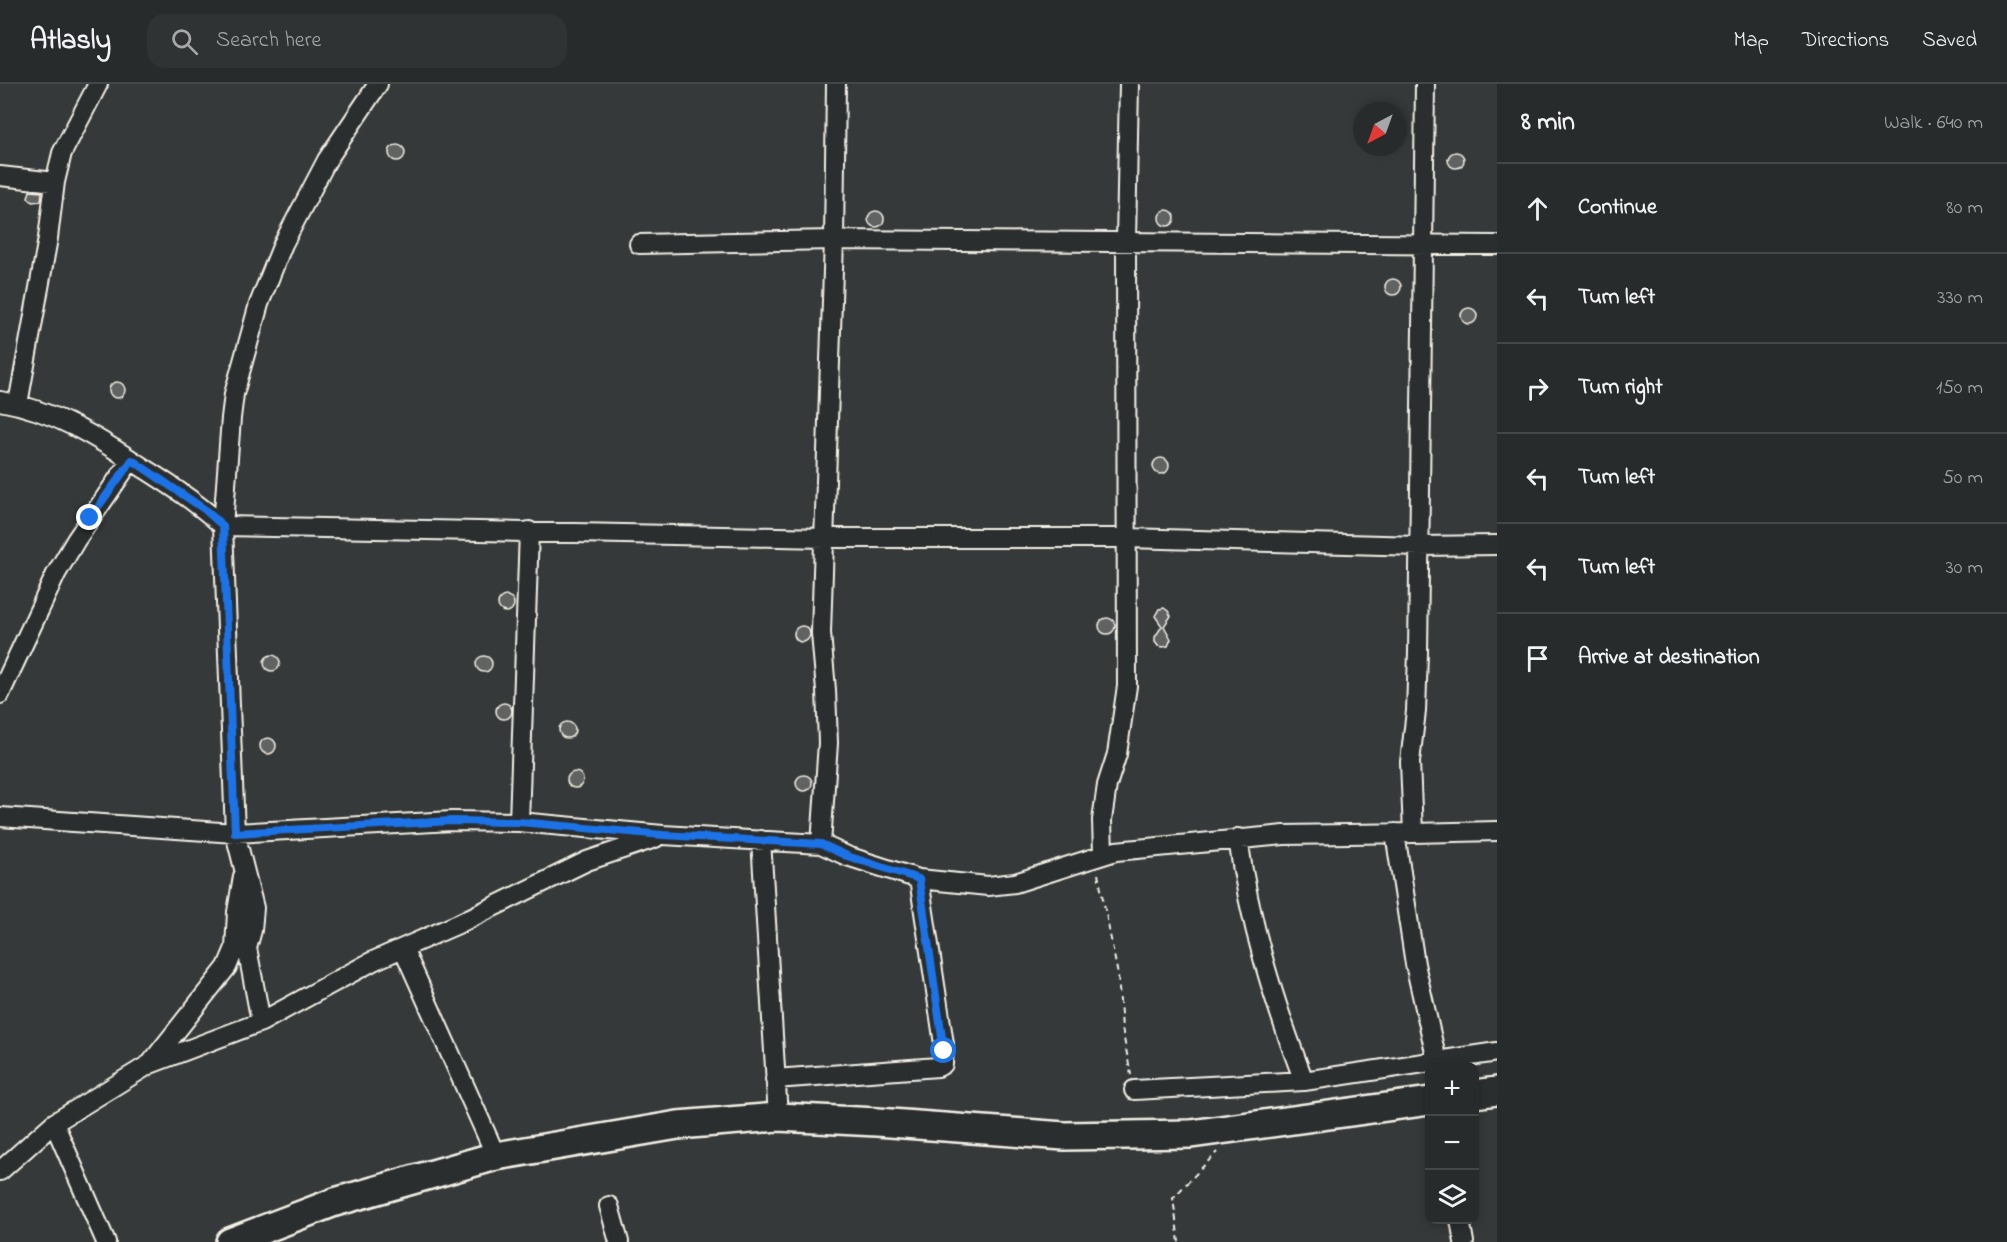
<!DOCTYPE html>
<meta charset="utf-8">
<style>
body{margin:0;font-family:"Indie Flower",sans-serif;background:#303333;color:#f1f3f6}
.controls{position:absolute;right:18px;bottom:18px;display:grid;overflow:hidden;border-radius:12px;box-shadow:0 3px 9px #0003}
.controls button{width:54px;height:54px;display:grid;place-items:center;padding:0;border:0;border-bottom:2px solid #444747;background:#282b2b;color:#f1f3f6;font:30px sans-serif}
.compass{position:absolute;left:1353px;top:18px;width:54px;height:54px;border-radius:50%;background:#282b2b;box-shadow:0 3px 9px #0003;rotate:221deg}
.stop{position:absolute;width:18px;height:18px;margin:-14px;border:4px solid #1a73e8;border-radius:50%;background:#fff}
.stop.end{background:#1a73e8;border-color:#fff;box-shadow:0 2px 6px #0008}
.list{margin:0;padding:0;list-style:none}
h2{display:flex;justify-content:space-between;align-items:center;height:78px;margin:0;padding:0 24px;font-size:26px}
h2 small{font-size:20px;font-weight:400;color:#a5a7a9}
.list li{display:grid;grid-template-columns:39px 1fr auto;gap:18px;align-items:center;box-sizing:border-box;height:90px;padding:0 24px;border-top:2px solid #444747}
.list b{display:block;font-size:22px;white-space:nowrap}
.list em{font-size:20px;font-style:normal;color:#a5a7a9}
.icon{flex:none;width:33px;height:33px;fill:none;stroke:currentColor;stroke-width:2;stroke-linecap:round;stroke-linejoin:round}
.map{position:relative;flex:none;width:1497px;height:1158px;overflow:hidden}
header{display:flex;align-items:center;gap:36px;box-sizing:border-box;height:84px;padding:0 30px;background:#282b2b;border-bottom:2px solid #444747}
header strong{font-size:28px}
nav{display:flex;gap:33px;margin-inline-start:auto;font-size:21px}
.search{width:420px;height:54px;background:#303333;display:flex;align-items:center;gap:15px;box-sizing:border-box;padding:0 21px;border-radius:18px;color:#a5a7a9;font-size:22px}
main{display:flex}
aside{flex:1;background:#282b2b}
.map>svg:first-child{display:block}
</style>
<header>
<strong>Atlasly</strong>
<div class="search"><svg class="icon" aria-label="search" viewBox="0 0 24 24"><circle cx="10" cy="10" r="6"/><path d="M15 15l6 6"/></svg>Search here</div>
<nav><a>Map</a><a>Directions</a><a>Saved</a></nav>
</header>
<main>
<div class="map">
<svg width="1497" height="1158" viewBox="0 0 1497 1158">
<rect width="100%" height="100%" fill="#363939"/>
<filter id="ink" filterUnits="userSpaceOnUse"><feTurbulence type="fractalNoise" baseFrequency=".0167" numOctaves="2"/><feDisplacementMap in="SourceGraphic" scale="12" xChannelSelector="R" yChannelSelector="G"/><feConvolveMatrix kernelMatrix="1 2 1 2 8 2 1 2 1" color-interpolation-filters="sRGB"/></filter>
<g filter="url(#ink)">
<!-- building -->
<path fill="#616362" stroke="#f4f1e8" stroke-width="1.5" d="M389 69a8 8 0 1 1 16 0a8 8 0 1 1-16 0Z
M1448 76a8 8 0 1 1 16 0a8 8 0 1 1-16 0Z
M 30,107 L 42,108 L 41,117 L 32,118 L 28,113 Z
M1159 134a8 8 0 1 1 16 0a8 8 0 1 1-16 0Z
M868 135a8 8 0 1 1 16 0a8 8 0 1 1-16 0Z
M1385 203a8 8 0 1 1 16 0a8 8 0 1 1-16 0Z
M1461 232a8 8 0 1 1 16 0a8 8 0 1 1-16 0Z
M109 306a8 8 0 1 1 16 0a8 8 0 1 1-16 0Z
M1153 382a8 8 0 1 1 16 0a8 8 0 1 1-16 0Z
M498 520a8 8 0 1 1 16 0a8 8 0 1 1-16 0Z
M 1164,524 L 1168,527 L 1171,532 L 1164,542 L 1171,555 L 1168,562 L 1163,563 L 1158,562 L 1155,558 L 1155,553 L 1162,542 L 1155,532 L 1159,525 Z
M1099 542a8 8 0 1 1 16 0a8 8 0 1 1-16 0Z
M794 550a8 8 0 1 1 16 0a8 8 0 1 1-16 0Z
M264 579a8 8 0 1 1 16 0a8 8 0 1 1-16 0Z
M476 580a8 8 0 1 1 16 0a8 8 0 1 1-16 0Z
M496 627a8 8 0 1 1 16 0a8 8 0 1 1-16 0Z
M559 646a8 8 0 1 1 16 0a8 8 0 1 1-16 0Z
M260 662a8 8 0 1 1 16 0a8 8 0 1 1-16 0Z
M567 696a8 8 0 1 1 16 0a8 8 0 1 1-16 0Z
M796 699a8 8 0 1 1 16 0a8 8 0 1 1-16 0Z"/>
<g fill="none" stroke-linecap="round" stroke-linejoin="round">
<defs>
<path id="minor" d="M 1425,0 L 1418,569 L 1416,627 L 1410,678 L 1413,749 L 1497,747
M 0,92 L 55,98
M 639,160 L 834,156 L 1497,161
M 0,317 C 54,326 100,355 145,385 C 172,402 199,420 223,442 L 825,454 L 1127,454 L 1419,462 L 1497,461
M 18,320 L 48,154 L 55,98 L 62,69 L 98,0
M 0,610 L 56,490 L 76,456 L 131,376
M 0,733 L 235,749 L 452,737 L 519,738 L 663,751 L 821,760 L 847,772 L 919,795 L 988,802 L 1015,799 L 1116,767 L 1284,751 L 1413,749
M 519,738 L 529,447
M 1395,749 L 1415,880 L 1437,977
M 1238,754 C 1249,838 1274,918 1304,997
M 761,756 L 778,1033
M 821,760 L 828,659 L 826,606 L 821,549 L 834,156 L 836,0
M 1103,770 L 1102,736 L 1107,701 L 1117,670 L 1127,602 L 1126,157 L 1129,0
M 403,864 L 496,1072
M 261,938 L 247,864 L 252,846 L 254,824 L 235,749 L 223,442 L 231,334 L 234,310 L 259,220 L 283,160 L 327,76 L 378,0
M 151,979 L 227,883 L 235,864 L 237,828 L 243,792
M 775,995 L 938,983 L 943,980 L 944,960 L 919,795
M 1134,1006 L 1304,997 L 1497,968
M 54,1039 L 106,1158
M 0,1087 L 54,1039 L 150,980 L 261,938 L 373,877 L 458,840 L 587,777 L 655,754
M 609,1122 L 619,1158
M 1460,1136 L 1464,1158"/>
<path id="highway" d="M 1474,1010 L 1497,1007
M 230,1158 L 335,1118 L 496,1072 L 678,1041 L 778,1033 L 877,1038 L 1064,1052 L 1191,1050 L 1430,1017"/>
</defs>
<!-- minor casing -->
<use href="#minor" stroke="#f4f1e8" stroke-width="22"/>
<!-- highway casing -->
<use href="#highway" stroke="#f4f1e8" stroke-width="32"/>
<!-- path -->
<path stroke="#f4f1e8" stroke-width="2" stroke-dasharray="6 4.5" stroke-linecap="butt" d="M 1098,790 L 1118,891 L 1122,944 L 1131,991
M 1179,1158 L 1173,1114 L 1217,1068"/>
<!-- minor -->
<use href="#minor" stroke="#2a2d2e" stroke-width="18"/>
<!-- highway -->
<use href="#highway" stroke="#2a2d2e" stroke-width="27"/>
</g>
</g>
<g fill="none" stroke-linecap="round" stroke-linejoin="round" filter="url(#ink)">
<!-- route -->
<path stroke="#1a73e8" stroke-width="8" d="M 90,434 L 132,376 L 204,425 L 223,442 L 235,749 L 452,737 L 519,738 L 663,751 L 821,760 L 847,772 L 919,795 L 944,967"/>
</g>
</svg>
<div class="controls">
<button>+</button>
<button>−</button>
<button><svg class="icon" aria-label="layers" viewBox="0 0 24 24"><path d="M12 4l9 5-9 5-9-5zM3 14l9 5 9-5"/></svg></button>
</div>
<svg class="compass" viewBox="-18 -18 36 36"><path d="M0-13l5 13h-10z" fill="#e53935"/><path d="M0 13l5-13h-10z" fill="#a5a7a9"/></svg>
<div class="stop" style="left:944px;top:967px"></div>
<div class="stop end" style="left:90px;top:434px"></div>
</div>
<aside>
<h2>8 min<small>Walk · 640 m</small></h2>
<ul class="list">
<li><svg class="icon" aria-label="ahead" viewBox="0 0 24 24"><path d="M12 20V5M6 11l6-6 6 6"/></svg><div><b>Continue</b></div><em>80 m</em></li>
<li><svg class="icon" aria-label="left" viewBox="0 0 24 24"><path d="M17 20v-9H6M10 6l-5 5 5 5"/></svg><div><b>Turn left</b></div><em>330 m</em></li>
<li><svg class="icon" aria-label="right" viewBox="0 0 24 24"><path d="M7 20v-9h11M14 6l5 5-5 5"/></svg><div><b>Turn right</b></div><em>150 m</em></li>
<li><svg class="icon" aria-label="left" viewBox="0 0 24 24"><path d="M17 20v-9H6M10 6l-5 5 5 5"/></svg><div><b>Turn left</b></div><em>50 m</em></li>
<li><svg class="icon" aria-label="left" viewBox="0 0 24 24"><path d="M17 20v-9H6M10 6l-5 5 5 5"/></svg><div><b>Turn left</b></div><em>30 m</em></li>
<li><svg class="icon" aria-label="arrive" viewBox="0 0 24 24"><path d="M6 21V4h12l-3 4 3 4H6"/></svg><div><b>Arrive at destination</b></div></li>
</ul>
</aside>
</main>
